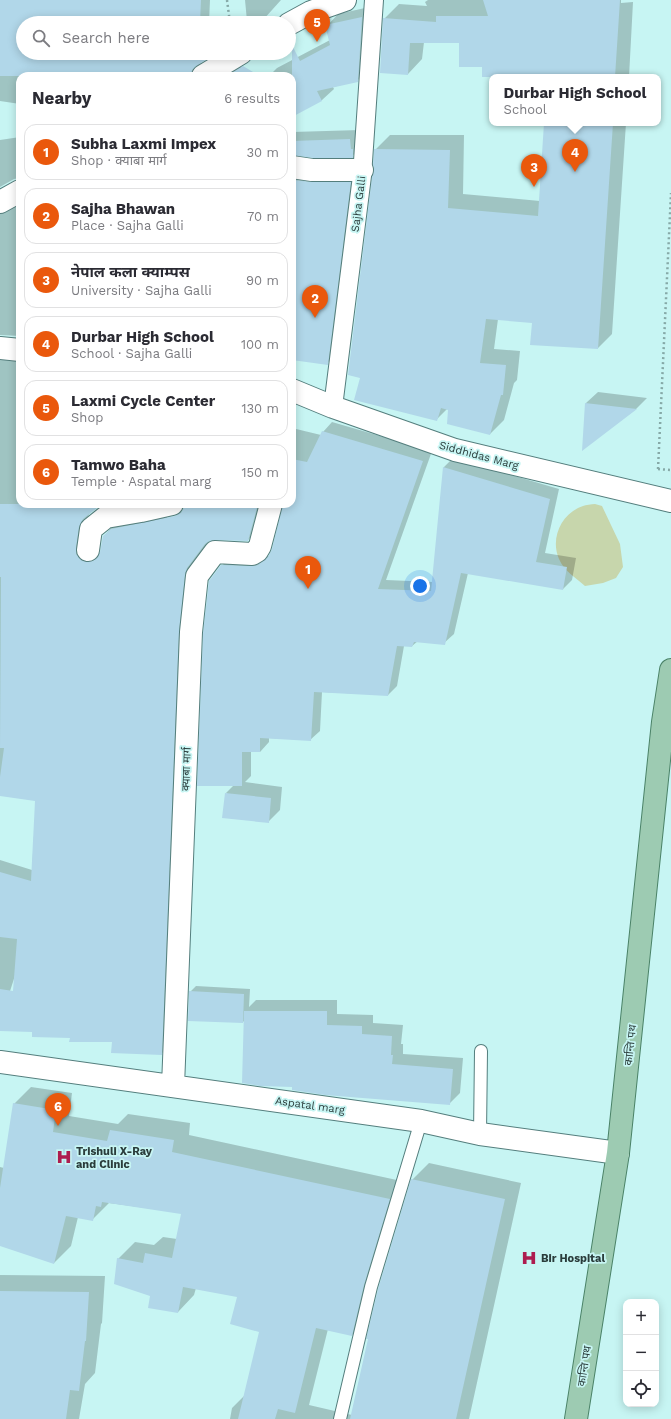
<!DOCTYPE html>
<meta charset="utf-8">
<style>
body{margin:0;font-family:"Work Sans","Noto Sans Devanagari",sans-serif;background:#f2f2f3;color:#2b2b33}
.controls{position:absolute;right:12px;bottom:12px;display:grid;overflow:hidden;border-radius:8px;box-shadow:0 2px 10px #0003}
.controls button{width:36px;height:36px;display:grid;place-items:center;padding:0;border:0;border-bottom:1px solid #e1e1e2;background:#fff;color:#2b2b33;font:20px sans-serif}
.you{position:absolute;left:420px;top:586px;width:14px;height:14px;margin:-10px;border:3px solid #fff;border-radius:50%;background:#1a73e8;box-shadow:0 0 0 6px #1a73e833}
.badge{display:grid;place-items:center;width:26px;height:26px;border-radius:50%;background:#ea580c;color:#fff;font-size:13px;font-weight:700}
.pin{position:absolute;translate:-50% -33px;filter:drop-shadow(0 1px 2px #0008)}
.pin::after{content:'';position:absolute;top:21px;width:14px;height:12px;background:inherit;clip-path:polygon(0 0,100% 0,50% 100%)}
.popup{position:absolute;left:489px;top:74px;width:172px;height:52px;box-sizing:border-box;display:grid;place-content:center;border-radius:8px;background:#fff;filter:drop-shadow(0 1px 3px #0005);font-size:13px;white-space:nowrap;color:#7c7c81}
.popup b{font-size:15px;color:#2b2b33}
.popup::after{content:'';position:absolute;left:50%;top:100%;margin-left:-8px;border:8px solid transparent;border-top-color:#fff}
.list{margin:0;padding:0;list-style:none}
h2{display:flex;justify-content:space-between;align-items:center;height:52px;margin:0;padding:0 16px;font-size:17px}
h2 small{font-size:13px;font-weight:400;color:#7c7c81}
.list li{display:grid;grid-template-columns:26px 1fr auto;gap:12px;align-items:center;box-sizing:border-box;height:56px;margin:0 8px 8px;padding:0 8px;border:1px solid #e1e1e2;border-radius:12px}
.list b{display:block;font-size:15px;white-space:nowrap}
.list p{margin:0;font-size:13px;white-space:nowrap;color:#7c7c81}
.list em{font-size:13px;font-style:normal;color:#7c7c81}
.icon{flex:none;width:22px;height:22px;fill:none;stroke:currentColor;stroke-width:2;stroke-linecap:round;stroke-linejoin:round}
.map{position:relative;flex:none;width:671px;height:1419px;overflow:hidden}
.search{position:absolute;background:#fff;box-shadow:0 2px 10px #0003;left:16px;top:16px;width:280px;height:44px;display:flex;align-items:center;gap:10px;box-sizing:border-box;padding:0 14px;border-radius:22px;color:#7c7c81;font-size:15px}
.panel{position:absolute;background:#fff;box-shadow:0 2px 10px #0003;left:16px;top:72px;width:280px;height:436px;border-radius:12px}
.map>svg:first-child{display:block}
</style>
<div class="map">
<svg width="671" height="1419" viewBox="0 0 671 1419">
<rect width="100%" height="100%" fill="#c7f5f3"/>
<!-- green -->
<path fill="#c7d6ac" d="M 595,504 L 602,506 L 620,544 L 623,567 L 616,578 L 603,583 L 585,586 C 576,578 564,571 559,559 C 550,539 561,513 583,506 C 586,505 591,504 595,504 Z"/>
<!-- shadow -->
<path fill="#0003" d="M 0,0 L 210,0 L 209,23 L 23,23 L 23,53 L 215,53 L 201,62 L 200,66 L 205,76 L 20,76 L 20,104 L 0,101 Z
M 245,0 L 281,0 L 263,20 L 247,21 Z
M 428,0 L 621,0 L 621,3 L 633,2 L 629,77 L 548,77 L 483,66 L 460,42 L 424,42 L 422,59 L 408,74 L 384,19 L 399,4 L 427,6 L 425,2 Z
M 374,6 L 369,69 L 357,81 L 333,87 L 334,89 L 322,100 L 292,116 L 292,76 L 269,76 L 277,68 L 330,40 L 327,26 L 338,14 Z
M 240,66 L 247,76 L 222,76 Z
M 545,123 L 626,123 L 612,334 L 598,348 L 533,322 L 498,319 L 494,349 L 520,351 L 517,380 L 514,383 L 504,420 L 490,434 L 449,407 L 436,420 L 361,377 L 375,170 L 375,150 L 390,135 L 464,135 L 463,194 L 540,201 Z
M 360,130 L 362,147 L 352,156 L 292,154 L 292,132 Z
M 20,137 L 20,178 L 14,179 L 0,187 L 0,140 Z
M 292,165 L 360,173 L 337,354 L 327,363 L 292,359 Z
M 0,200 L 20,202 L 20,336 L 0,335 Z
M 0,346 L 20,352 L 20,504 L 103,504 L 90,512 L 88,517 L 85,538 L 97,553 L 101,553 L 104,536 L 113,526 L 167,511 L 166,545 L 178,515 L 183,510 L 185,504 L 264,504 L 257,531 L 248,540 L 210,540 L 196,558 L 194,564 L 171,1044 L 161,1054 L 113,1041 L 71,1037 L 23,951 L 0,1022 L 0,860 L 32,870 L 36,800 L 0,795 Z
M 598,392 L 647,398 L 636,409 L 583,449 L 586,403 Z
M 332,422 L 432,451 L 386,580 L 433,582 L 444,467 L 453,458 L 559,489 L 545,553 L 576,558 L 572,580 L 563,589 L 468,573 L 454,634 L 444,643 L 418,641 L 412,646 L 404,646 L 397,686 L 388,695 L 322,692 L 320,731 L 310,740 L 269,738 L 269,742 L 260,752 L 251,752 L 251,776 L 245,782 L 282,787 L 280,810 L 268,822 L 226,793 L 234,785 L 222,566 L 231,556 L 262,557 L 269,556 L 273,550 L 284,504 L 292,504 L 292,428 L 321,435 L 323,432 Z
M 196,986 L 250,989 L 249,1007 L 256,1000 L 337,1000 L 337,1014 L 373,1015 L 373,1023 L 403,1025 L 401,1044 L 403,1044 L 403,1054 L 463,1058 L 460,1093 L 449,1104 L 293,1086 L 245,1020 L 243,1022 L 190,992 Z
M 31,1087 L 72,1093 L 69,1116 L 118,1124 L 128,1114 L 190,1123 L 189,1135 L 406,1182 L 368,1318 L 352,1335 L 328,1329 L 309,1405 L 352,1415 L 412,1180 L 429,1163 L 521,1183 L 469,1419 L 230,1419 L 232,1408 L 245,1395 L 261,1331 L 238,1296 L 196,1288 L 194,1295 L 178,1312 L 152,1295 L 118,1259 L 135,1242 L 154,1245 L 163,1237 L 177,1239 L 183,1213 L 109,1203 L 92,1220 L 78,1217 L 71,1246 L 54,1263 L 0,1245 L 0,1167 L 4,1168 L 14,1104 Z
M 0,1275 L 105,1276 L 102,1323 L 101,1324 L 95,1373 L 85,1384 L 79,1419 L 0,1419 Z"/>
<!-- building -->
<path fill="#b1d7e9" d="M 0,0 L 201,0 L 200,23 L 23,23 L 23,53 L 217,53 L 196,66 L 192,70 L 191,76 L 0,76 Z
M 483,0 L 620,0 L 615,77 L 482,77 L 482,67 L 459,67 L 459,43 L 410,43 L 408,75 L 380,73 L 383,18 L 436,22 L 436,16 L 488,16 Z
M 362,17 L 358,82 L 317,91 L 322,101 L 292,117 L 292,45 L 300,61 L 330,45 L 325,25 Z
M 243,66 L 260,76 L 227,76 Z
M 544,123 L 613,123 L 598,349 L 530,345 L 532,323 L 486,319 L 480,363 L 506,365 L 503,395 L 501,395 L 490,435 L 447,424 L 448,410 L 441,408 L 437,421 L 354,400 L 360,378 L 348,375 L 372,177 L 374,170 L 373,165 L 374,149 L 450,150 L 448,208 L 538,216 Z
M 350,139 L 351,149 L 353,149 L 353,158 L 313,158 L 292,155 L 292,141 Z
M 292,180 L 312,182 L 351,182 L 328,365 L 292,360 Z
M 585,403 L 637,409 L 582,451 Z
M 322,431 L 423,461 L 378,589 L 431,591 L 443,467 L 550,499 L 536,562 L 567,567 L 563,590 L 461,573 L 445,645 L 414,642 L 412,647 L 397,646 L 388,696 L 314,692 L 311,741 L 260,738 L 260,752 L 242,752 L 242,786 L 197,786 L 203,633 L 209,581 L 221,565 L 252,566 L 258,565 L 268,557 L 272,549 L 283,504 L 292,504 L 292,459 L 307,462 Z
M 0,504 L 108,504 L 98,507 L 83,519 L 79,527 L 76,548 L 76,554 L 81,560 L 87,562 L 93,561 L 98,557 L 100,552 L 103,536 L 111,529 L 175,516 L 181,513 L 184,508 L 184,504 L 258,504 L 248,541 L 216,540 L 209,541 L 205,544 L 187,568 L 185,575 L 179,631 L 162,1055 L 111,1053 L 112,1042 L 69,1042 L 70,1038 L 32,1037 L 32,1032 L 0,1031 L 0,989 L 13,991 L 17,939 L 0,937 L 0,872 L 31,881 L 35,801 L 0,796 L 0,777 L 4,748 L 0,748 L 1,577 L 0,577 Z
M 225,793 L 271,798 L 269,823 L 222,818 Z
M 189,991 L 244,994 L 243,1023 L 188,1021 Z
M 244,1011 L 327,1011 L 327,1025 L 362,1026 L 362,1034 L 392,1036 L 391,1055 L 393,1055 L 392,1064 L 453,1069 L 450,1105 L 325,1095 L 292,1090 L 292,1087 L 260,1086 L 242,1083 Z
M 13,1103 L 56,1110 L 53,1132 L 107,1141 L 110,1130 L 174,1140 L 172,1152 L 390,1199 L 364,1285 L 352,1336 L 316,1328 L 295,1413 L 278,1409 L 275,1419 L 238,1419 L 259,1332 L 230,1324 L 237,1297 L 183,1287 L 178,1313 L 148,1308 L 150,1296 L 114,1284 L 117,1258 L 143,1263 L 145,1253 L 172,1258 L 181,1214 L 102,1202 L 101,1207 L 96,1206 L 93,1221 L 66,1216 L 54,1264 L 0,1246 L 0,1188 Z
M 411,1179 L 505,1199 L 456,1419 L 350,1419 L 368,1339 L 366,1339 L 378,1289 Z
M 0,1291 L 89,1292 L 86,1341 L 85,1341 L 79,1391 L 70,1390 L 66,1419 L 0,1419 Z"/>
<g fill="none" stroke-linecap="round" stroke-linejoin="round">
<defs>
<path id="service" d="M 480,1134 L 481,1051
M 340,1419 L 371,1287 L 421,1121"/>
<path id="pedestrian" d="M 333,407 L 362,176 L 374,0"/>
<path id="minor" d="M 289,24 L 311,12 L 345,0
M 203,76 L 241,53
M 292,167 L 312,170 L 362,170
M 0,202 L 20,191
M 0,348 L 20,350
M 292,390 L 333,407 L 455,450 L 671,501
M 88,550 L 91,529 L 106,517 L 141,511 L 172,504
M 0,1062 L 421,1121 L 480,1134 L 618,1153
M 173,1086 L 191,632 L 197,576 L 215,552 L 252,554 L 257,551 L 260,546 L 271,504"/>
<path id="primary" d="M 576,1419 L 618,1153 L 663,722 L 671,670"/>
</defs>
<!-- service casing -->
<use href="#service" stroke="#547e7d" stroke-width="14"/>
<!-- pedestrian casing -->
<use href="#pedestrian" stroke="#547e7d" stroke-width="20"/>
<!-- minor casing -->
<use href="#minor" stroke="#547e7d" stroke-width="24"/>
<!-- primary casing -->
<use href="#primary" stroke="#4a8267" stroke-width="24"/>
<!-- path -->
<path stroke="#86a9a7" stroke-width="2.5" stroke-dasharray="2 3" stroke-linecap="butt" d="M 227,0 L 230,23
M 658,469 L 671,193
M 658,469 L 671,470"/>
<!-- service -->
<use href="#service" stroke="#fff" stroke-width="12"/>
<!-- pedestrian -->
<use href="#pedestrian" stroke="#fff" stroke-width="18"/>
<!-- minor -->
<use href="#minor" stroke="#fff" stroke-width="22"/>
<!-- primary -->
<use href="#primary" stroke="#9dcbb2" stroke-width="22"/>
</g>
<!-- icons -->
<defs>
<symbol id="hospital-bare" viewBox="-9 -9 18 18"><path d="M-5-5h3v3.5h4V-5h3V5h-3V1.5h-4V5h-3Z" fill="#ad1c4f" stroke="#c7f5f3" stroke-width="2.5" paint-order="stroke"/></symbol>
</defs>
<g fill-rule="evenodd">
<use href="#hospital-bare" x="53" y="1146" width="22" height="22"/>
<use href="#hospital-bare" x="518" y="1247" width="22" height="22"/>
</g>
<g text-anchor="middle" stroke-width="3.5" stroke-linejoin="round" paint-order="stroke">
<!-- street labels -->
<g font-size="11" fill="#2a3c3b" stroke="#c7f5f3">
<text transform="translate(358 204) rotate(-83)" y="4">Sajha Galli</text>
<text transform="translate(479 455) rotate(15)" y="4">Siddhidas Marg</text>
<text transform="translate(186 769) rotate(-88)" y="4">क्याबा मार्ग</text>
<text transform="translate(630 1045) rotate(-84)" y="4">कान्ति पथ</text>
<text transform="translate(310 1105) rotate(8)" y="4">Aspatal marg</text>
<text transform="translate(584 1366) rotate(-81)" y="4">कान्ति पथ</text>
</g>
<!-- poi labels -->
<g font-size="11" font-weight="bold" fill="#2a3c3b" stroke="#c7f5f3" text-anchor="start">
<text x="76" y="1155">Trishuli X-Ray<tspan x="76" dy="13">and Clinic</tspan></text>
<text x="541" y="1262">Bir Hospital</text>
</g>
</g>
</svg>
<div class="controls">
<button>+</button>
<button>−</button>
<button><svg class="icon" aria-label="locate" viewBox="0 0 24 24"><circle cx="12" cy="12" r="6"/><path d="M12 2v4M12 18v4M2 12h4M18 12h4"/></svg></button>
</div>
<div class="you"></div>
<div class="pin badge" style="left:308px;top:589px">1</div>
<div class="pin badge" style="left:315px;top:318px">2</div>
<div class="pin badge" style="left:534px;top:187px">3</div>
<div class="pin badge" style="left:575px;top:172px">4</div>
<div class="popup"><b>Durbar High School</b>School</div>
<div class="pin badge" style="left:317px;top:42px">5</div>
<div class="pin badge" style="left:58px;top:1126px">6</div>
<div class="search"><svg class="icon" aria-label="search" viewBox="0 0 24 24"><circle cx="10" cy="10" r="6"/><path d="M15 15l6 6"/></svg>Search here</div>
<section class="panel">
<h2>Nearby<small>6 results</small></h2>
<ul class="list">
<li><span class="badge">1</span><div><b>Subha Laxmi Impex</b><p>Shop · क्याबा मार्ग</p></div><em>30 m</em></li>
<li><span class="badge">2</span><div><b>Sajha Bhawan</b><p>Place · Sajha Galli</p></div><em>70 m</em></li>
<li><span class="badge">3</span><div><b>नेपाल कला क्याम्पस</b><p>University · Sajha Galli</p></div><em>90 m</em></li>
<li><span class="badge">4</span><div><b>Durbar High School</b><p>School · Sajha Galli</p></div><em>100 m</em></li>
<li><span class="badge">5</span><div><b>Laxmi Cycle Center</b><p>Shop</p></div><em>130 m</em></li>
<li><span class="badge">6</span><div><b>Tamwo Baha</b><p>Temple · Aspatal marg</p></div><em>150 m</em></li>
</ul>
</section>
</div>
